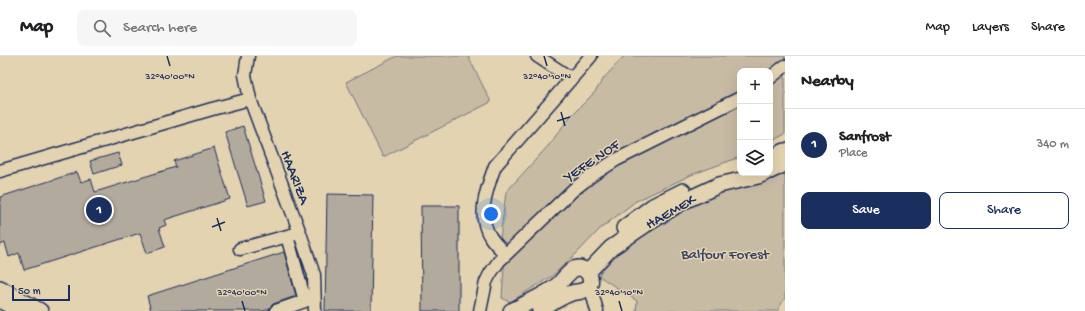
<!DOCTYPE html>
<meta charset="utf-8">
<style>
body{margin:0;font-family:"Gochi Hand",sans-serif;background:#f6f6f6;color:#202124}
.controls{position:absolute;right:12px;top:12px;display:grid;overflow:hidden;border-radius:8px;box-shadow:0 4px 16px #0002}
.controls button{width:36px;height:36px;display:grid;place-items:center;padding:0;border:0;border-bottom:1px solid #e0e0e0;background:#fff;color:#202124;font:20px sans-serif}
.scale{position:absolute;left:12px;bottom:10px;width:58px;box-sizing:border-box;padding-left:4px;border:2px solid #1b2f5e;border-top:0;font-size:11px;line-height:14px;white-space:nowrap;color:#1b2f5e;-webkit-text-stroke:3px #e4d3b0;paint-order:stroke}
.you{position:absolute;left:491px;top:158px;width:14px;height:14px;margin:-10px;border:3px solid #fff;border-radius:50%;background:#1a73e8;box-shadow:0 0 0 6px #1a73e833}
.badge{display:grid;place-items:center;width:26px;height:26px;border-radius:50%;background:#1b2f5e;color:#fff;font-size:13px;font-weight:700}
.pin{position:absolute;translate:-50% -50%;border:2px solid #fff;box-shadow:0 1px 4px #0006}
.list{margin:0;padding:0;list-style:none}
h2{display:flex;justify-content:space-between;align-items:center;height:52px;margin:0;padding:0 16px;font-size:17px}
h2 small{font-size:13px;font-weight:400;color:#757577}
.list li{display:grid;grid-template-columns:26px 1fr auto;gap:12px;align-items:center;box-sizing:border-box;height:72px;padding:0 16px;border-top:1px solid #e0e0e0}
.list b{display:block;font-size:15px;white-space:nowrap}
.list p{margin:0;font-size:13px;white-space:nowrap;color:#757577}
.list em{font-size:13px;font-style:normal;color:#757577}
.actions{display:flex;gap:8px;padding:12px 16px}
.actions a{flex:1;padding:9px 0;border:1px solid #1b2f5e;border-radius:8px;text-align:center;font-size:14px;color:#1b2f5e}
.actions .main{background:#1b2f5e;color:#fff}
.icon{flex:none;width:22px;height:22px;fill:none;stroke:currentColor;stroke-width:2;stroke-linecap:round;stroke-linejoin:round}
.map{position:relative;flex:none;width:785px;height:255px;overflow:hidden}
header{display:flex;align-items:center;gap:24px;box-sizing:border-box;height:56px;padding:0 20px;background:#fff;border-bottom:1px solid #e0e0e0}
header strong{font-size:19px}
nav{display:flex;gap:22px;margin-inline-start:auto;font-size:14px}
.search{width:280px;height:36px;background:#f6f6f6;display:flex;align-items:center;gap:10px;box-sizing:border-box;padding:0 14px;border-radius:8px;color:#757577;font-size:15px}
main{display:flex}
aside{flex:1;background:#fff}
.map>svg:first-child{display:block}
</style>
<header>
<strong>Map</strong>
<div class="search"><svg class="icon" aria-label="search" viewBox="0 0 24 24"><circle cx="10" cy="10" r="6"/><path d="M15 15l6 6"/></svg>Search here</div>
<nav><a>Map</a><a>Layers</a><a>Share</a></nav>
</header>
<main>
<div class="map">
<svg width="785" height="255" viewBox="0 0 785 255">
<rect width="100%" height="100%" fill="#e4d3b0"/>
<filter id="ink" filterUnits="userSpaceOnUse"><feTurbulence type="fractalNoise" baseFrequency=".025" numOctaves="2"/><feDisplacementMap in="SourceGraphic" scale="8" xChannelSelector="R" yChannelSelector="G"/><feConvolveMatrix kernelMatrix="1 2 1 2 8 2 1 2 1" color-interpolation-filters="sRGB"/></filter>
<g filter="url(#ink)">
<!-- green -->
<path fill="#c7bba4" stroke="#717581" d="M 397,0 L 468,0 L 491,46 L 383,101 L 346,26 Z
M 624,0 L 785,0 L 785,78 L 770,86 L 770,15 L 740,15 L 740,101 L 691,119 L 636,145 L 600,173 L 577,197 L 552,220 L 510,246 L 502,242 L 504,210 L 499,191 L 506,136 L 549,89 L 569,62 L 595,36 L 604,22 Z
M 785,113 L 785,242 L 777,255 L 636,255 L 637,245 L 599,220 L 604,207 L 690,148 Z"/>
<!-- building -->
<path fill="#b2aa9c" stroke="#1b2f5e" d="M 243,70 L 266,145 L 248,150 L 225,76 Z
M 214,92 L 230,143 L 164,164 L 166,169 L 159,172 L 165,191 L 147,197 L 140,177 L 24,214 L 19,197 L 9,201 L 5,187 L 0,189 L 0,141 L 77,116 L 81,126 L 91,123 L 95,136 L 176,111 L 174,105 Z
M 118,97 L 122,109 L 94,118 L 90,105 Z
M 327,138 L 373,139 L 371,255 L 325,255 Z
M 421,150 L 459,150 L 459,255 L 422,255 Z
M 284,196 L 296,240 L 273,248 L 271,250 L 269,253 L 263,255 L 151,255 L 147,240 Z"/>
<g fill="none" stroke-linecap="round" stroke-linejoin="round">
<defs>
<path id="minor" d="M 248,0 L 245,19 L 250,43 L 300,177 L 314,219 L 315,255
M 537,0 L 572,23
M 770,22 L 785,10
M 0,115 L 212,53 L 250,43
M 240,193 L 295,178
M 505,198 C 501,193 495,188 491,182 C 476,160 487,132 495,110 L 591,0
M 590,229 L 597,255
M 276,255 L 305,245 L 287,180
M 480,255 L 486,226 L 490,218 L 499,205 L 573,134 L 591,120 L 616,104 L 740,42"/>
<path id="major" d="M 770,102 L 785,95
M 770,115 L 785,108
M 624,172 L 653,150 L 683,135
M 588,216 L 611,192 L 645,169 L 682,146 L 719,129 L 758,120 L 765,117
M 0,232 L 40,255
M 0,244 L 19,255
M 511,255 C 525,248 541,241 554,232 C 561,227 567,217 574,213 C 586,208 597,225 586,233 C 581,237 574,235 569,238 C 558,242 549,249 540,255"/>
</defs>
<!-- minor casing -->
<use href="#minor" stroke="#1b2f5e" stroke-width="15"/>
<!-- major casing -->
<use href="#major" stroke="#1b2f5e" stroke-width="18"/>
<!-- minor -->
<use href="#minor" stroke="#e4d3b0" stroke-width="12"/>
<!-- major -->
<use href="#major" stroke="#e4d3b0" stroke-width="15"/>
</g>
</g>
<!-- ticks -->
<path fill="none" stroke="#1b2f5e" stroke-width="1.5" d="M 167,0 L 170,10M 544,0 L 547,10M 561,56 L 565,70M 557,65 L 570,61M 217,162 L 221,175M 212,171 L 225,166M 242,245 L 245,255M 619,245 L 622,255"/>
<g text-anchor="middle" stroke-width="3" stroke-linejoin="round" paint-order="stroke">
<!-- street labels -->
<g font-size="15" fill="#1b2f5e" stroke="#e4d3b0">
<text transform="translate(591 104) rotate(-34)" y="5">YEFE NOF</text>
<text transform="translate(296 121) rotate(69)" y="5">HAARIZA</text>
<text transform="translate(670 155) rotate(-30)" y="5">HAEMEK</text>
</g>
<!-- park labels -->
<g font-size="15" fill="#354468" stroke="#e4d3b0">
<text x="725" y="202">Balfour Forest</text>
</g>
</g>
<g font-size="10" text-anchor="middle" fill="#1b2f5e" stroke="#e4d3b0" stroke-width="3" stroke-linejoin="round" paint-order="stroke">
<text x="170" y="23">32°40'00"N</text>
<text x="547" y="23">32°40'10"N</text>
<text x="242" y="239">32°40'00"N</text>
<text x="619" y="239">32°40'10"N</text>
</g>
</svg>
<div class="controls">
<button>+</button>
<button>−</button>
<button><svg class="icon" aria-label="layers" viewBox="0 0 24 24"><path d="M12 4l9 5-9 5-9-5zM3 14l9 5 9-5"/></svg></button>
</div>
<div class="scale">50 m</div>
<div class="you"></div>
<div class="pin badge" style="left:99px;top:154px">1</div>
</div>
<aside>
<h2>Nearby<small></small></h2>
<ul class="list">
<li><span class="badge">1</span><div><b>Sanfrost</b><p>Place</p></div><em>340 m</em></li>
</ul>
<div class="actions"><a class="main">Save</a><a>Share</a></div>
</aside>
</main>
